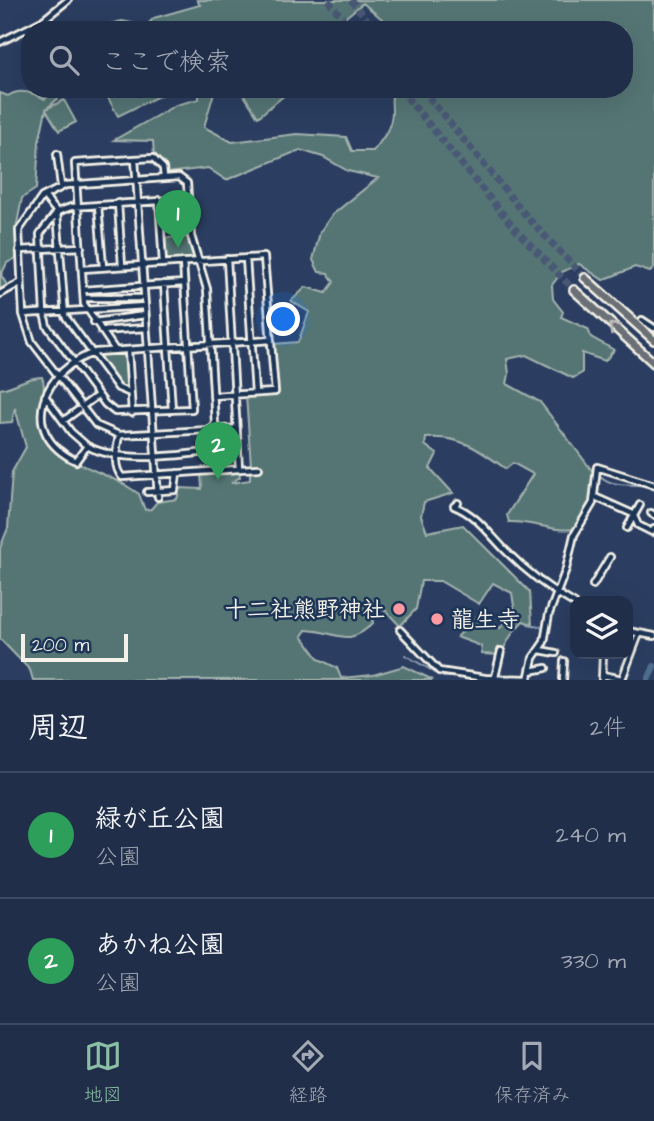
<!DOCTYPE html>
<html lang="ja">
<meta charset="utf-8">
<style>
body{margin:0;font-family:"Architects Daughter","Klee One",sans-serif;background:#283650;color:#f1f3f6}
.controls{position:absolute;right:21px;bottom:21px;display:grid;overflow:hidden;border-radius:14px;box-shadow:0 7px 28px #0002}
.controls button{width:63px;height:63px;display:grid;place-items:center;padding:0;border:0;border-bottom:2px solid #3d4a61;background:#202e49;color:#f1f3f6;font:35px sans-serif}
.scale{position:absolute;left:21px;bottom:18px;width:107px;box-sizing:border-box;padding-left:7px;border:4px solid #f4f1e8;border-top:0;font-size:19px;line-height:24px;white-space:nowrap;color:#f4f1e8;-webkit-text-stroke:5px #1d3557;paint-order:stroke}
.you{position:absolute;left:284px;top:320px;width:24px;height:24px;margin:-18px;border:5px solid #fff;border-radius:50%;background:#1a73e8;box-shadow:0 0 0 10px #1a73e833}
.badge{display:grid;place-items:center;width:46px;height:46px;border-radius:50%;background:#8abfa5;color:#fff;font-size:23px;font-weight:700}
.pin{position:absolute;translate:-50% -58px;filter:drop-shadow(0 2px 4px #0008)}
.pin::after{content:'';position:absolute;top:37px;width:24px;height:21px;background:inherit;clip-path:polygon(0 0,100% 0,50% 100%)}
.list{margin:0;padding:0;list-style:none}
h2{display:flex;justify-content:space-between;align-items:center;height:91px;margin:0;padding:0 28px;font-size:30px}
h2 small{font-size:23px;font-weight:400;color:#a2a8b4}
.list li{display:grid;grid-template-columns:46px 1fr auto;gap:21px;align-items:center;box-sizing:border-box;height:126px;padding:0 28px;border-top:2px solid #3d4a61}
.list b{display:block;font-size:26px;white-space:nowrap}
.list p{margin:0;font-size:23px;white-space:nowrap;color:#a2a8b4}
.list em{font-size:23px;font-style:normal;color:#a2a8b4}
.icon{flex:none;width:38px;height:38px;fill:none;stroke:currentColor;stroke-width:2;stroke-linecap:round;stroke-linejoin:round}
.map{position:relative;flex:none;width:654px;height:680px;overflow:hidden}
.search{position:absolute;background:#202e49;box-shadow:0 7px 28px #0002;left:21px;right:21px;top:21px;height:77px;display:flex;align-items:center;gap:18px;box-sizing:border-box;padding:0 24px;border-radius:28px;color:#a2a8b4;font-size:26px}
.sheet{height:343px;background:#202e49}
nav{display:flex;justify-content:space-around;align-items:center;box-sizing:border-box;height:98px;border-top:2px solid #3d4a61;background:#202e49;font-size:19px;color:#a2a8b4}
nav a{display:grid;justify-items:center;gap:4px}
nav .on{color:#8abfa5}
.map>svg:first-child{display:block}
</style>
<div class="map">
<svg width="654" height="680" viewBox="0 0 654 680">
<rect width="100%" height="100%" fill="#2b3e61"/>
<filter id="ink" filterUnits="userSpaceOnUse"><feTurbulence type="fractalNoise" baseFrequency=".0143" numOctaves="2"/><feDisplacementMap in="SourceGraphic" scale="14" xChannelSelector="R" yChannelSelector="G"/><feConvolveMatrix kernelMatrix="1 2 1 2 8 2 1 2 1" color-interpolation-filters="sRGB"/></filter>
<g filter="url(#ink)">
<!-- green -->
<path fill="#557574" stroke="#a4b3ae" stroke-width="2" d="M 197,0 L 654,0 L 654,268 L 650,272 L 635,267 L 603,280 L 579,264 L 562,272 L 552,285 L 553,299 L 563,312 L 561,317 L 588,329 L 591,337 L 614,350 L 605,361 L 582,353 L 582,373 L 573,378 L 526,355 L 507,359 L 509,374 L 507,384 L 540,402 L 593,472 C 596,495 587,510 575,529 C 551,532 533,521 509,522 L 507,515 L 533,474 L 513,463 L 506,469 C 480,450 460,435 426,438 L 425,445 L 437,454 L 430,468 L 453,493 L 424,502 L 421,516 L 427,532 L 463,525 L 530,592 L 532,624 L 523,621 L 513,632 L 500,655 L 482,654 L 481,646 L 457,637 L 477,617 L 500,628 L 505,622 L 516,619 L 512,593 L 493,583 L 479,604 L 440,581 L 421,581 L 416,609 L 400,626 L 386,611 L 374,605 L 370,609 L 373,623 C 347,649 338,631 306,630 L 302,636 L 319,659 L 337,668 L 341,678 L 373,675 L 404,666 L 433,680 L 33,680 L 30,670 L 0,639 L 0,548 L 8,528 L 12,472 L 26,447 L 15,408 L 12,422 L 0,423 L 0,389 C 15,387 25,377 42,377 C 48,391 37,404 40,420 C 49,462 99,468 130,488 L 139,494 L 145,510 L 151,509 L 157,502 L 177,499 L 180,488 L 202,489 L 201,474 L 239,471 L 240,477 L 231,483 L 250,480 L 250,471 L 259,470 L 261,465 L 251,465 L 246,396 L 277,393 L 274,344 L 298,342 L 309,312 L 291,301 L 306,287 L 326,293 L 334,282 L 328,273 L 319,272 L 313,260 L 320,232 L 332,215 L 378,178 L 348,171 L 323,157 L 300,150 L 226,180 L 208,168 L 167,173 L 166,166 L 154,156 L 153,141 L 114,140 L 176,105 L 199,99 L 199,89 L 215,89 L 204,127 L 232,142 L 297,134 L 346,137 L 352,151 L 373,151 C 383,139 392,127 392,111 C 392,102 390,97 394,89 L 624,89 L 624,30 L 395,30 L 363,3 L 330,30 L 106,30 L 109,24 L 122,21 L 146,26 L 154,18 L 200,5 Z
M 46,89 L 69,89 L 46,109 L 64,100 L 76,122 L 59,131 L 46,110 L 39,142 L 36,189 L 22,198 L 16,229 L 16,258 L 7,263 L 1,275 L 7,285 L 0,290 L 0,93 L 8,96 C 20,88 33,93 45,99 L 48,96 Z
M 103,89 L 173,89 L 118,116 Z
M 240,89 L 292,89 L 258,117 Z
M 187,237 L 194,258 L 165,260 L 164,238 Z
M 123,352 L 126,354 L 128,390 L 119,386 L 96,356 Z"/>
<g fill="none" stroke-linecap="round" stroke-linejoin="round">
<!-- stream -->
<path stroke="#91a2b3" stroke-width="2" d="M 598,474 C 617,493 636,478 654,490
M 528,624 L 544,627 L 541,643
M 405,655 L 443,677 L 464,677
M 526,677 L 531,654 L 535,651"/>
<!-- river -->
<path stroke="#4f6d8f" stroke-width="6" d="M 648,680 L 654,666"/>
<!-- highway-tunnel -->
<path stroke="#495975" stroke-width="7" stroke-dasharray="7 3.5" stroke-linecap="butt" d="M 328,0 L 352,30
M 351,0 L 375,30
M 400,89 L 515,229 L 574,290
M 422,89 L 528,218 L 585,278"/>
<defs>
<path id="minor" d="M 0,42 L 42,21 L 68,0
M 57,154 L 61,186
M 135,159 L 153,158 L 163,168 L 164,178
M 179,177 L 187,183 L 191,236 L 207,289 L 215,424 L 208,430 L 119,435 L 96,425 L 32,342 L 23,314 L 19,230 L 42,197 L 66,185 Z
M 44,196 L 57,212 L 65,316 L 118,388 L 130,393
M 159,200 L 163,264
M 118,203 L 122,266
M 98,205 L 103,267
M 19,250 L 81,247
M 246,258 L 255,393
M 183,262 L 192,409 L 115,412 L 105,404 L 47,326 L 44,313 L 40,234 L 57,212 L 71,207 L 188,199
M 82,269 L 264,257 L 275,392 L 213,396
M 164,284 L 172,410
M 83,290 L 184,283
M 0,294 L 20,283
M 84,298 L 144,298
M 23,314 L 145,306
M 642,320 L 654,328
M 94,322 L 145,315
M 101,331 L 146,328
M 115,350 L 84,304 L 75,163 L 135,159 L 158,497
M 128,350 L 132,413
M 45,396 L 71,432 L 87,446
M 83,406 L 98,395
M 63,421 L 78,410
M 213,428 L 237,429
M 119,435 C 117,448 112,466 122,477 L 239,469 L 227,259
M 238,449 C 194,452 127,467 87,446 L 76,461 C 15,432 44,368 96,352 L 271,340
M 239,469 L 259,468
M 147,492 L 175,490 L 177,473
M 595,497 L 633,514 L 638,525 L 652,532 L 654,529
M 458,503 L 454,506 C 477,515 489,534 506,551 C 527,572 550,590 575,604
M 651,513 L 654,515
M 627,528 L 640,505
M 593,585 L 610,557
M 400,630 L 439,671 L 485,678 L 528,679
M 628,631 L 654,636
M 540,650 L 556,653
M 530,671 L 546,668
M 603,675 L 622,679 L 639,634
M 495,677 L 501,651
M 528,680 L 533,658 L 544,642 L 549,614 L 566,569 L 574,535 L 593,503 L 597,467 L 654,485
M 563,680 L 564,661
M 602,680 L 603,654"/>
<path id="highway" d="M 585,278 L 654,340
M 574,290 L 654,363"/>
</defs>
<!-- minor casing -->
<use href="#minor" stroke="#f4f1e8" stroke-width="10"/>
<!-- highway casing -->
<use href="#highway" stroke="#f4f1e8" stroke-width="12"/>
<!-- minor -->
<use href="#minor" stroke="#1d3557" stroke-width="4.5"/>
<!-- highway -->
<use href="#highway" stroke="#6b6f75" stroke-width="7"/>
</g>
<!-- one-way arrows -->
<defs><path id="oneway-chevron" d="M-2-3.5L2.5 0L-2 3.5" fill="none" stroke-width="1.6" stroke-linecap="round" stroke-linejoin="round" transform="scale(1.75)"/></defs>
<use stroke="#bdbdba" href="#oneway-chevron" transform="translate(613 327) rotate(-138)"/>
</g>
<!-- markers -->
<g fill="#ff9aa2" stroke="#1d3557" stroke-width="2.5">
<circle cx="399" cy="609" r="7"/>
<circle cx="437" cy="619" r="7"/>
</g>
<g text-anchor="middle" stroke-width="5" stroke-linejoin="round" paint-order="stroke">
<!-- poi labels -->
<g font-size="23" font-weight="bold" fill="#f4f1e8" stroke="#1d3557" text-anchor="end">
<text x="385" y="617">十二社熊野神社</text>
<text x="451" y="627" text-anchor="start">龍生寺</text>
</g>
</g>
</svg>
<div class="controls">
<button><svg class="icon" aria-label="layers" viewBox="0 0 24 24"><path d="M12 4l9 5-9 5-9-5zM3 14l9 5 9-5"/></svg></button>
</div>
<div class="scale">200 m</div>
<div class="you"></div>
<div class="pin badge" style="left:178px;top:248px;background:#2e9e5b">1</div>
<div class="pin badge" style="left:218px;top:480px;background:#2e9e5b">2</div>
<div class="search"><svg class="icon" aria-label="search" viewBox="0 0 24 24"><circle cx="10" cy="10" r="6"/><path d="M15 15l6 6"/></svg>ここで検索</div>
</div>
<section class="sheet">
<h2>周辺<small>2件</small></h2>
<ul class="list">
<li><span class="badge" style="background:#2e9e5b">1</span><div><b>緑が丘公園</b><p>公園</p></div><em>240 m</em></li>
<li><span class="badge" style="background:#2e9e5b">2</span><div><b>あかね公園</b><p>公園</p></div><em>330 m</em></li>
</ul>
</section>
<nav>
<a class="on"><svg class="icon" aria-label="map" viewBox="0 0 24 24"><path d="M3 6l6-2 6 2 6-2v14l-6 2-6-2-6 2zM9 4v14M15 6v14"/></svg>地図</a>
<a><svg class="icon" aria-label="directions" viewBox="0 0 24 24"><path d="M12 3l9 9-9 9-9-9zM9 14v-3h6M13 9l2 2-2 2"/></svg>経路</a>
<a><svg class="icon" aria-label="saved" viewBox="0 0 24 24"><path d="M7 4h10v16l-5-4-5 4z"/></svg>保存済み</a>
</nav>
